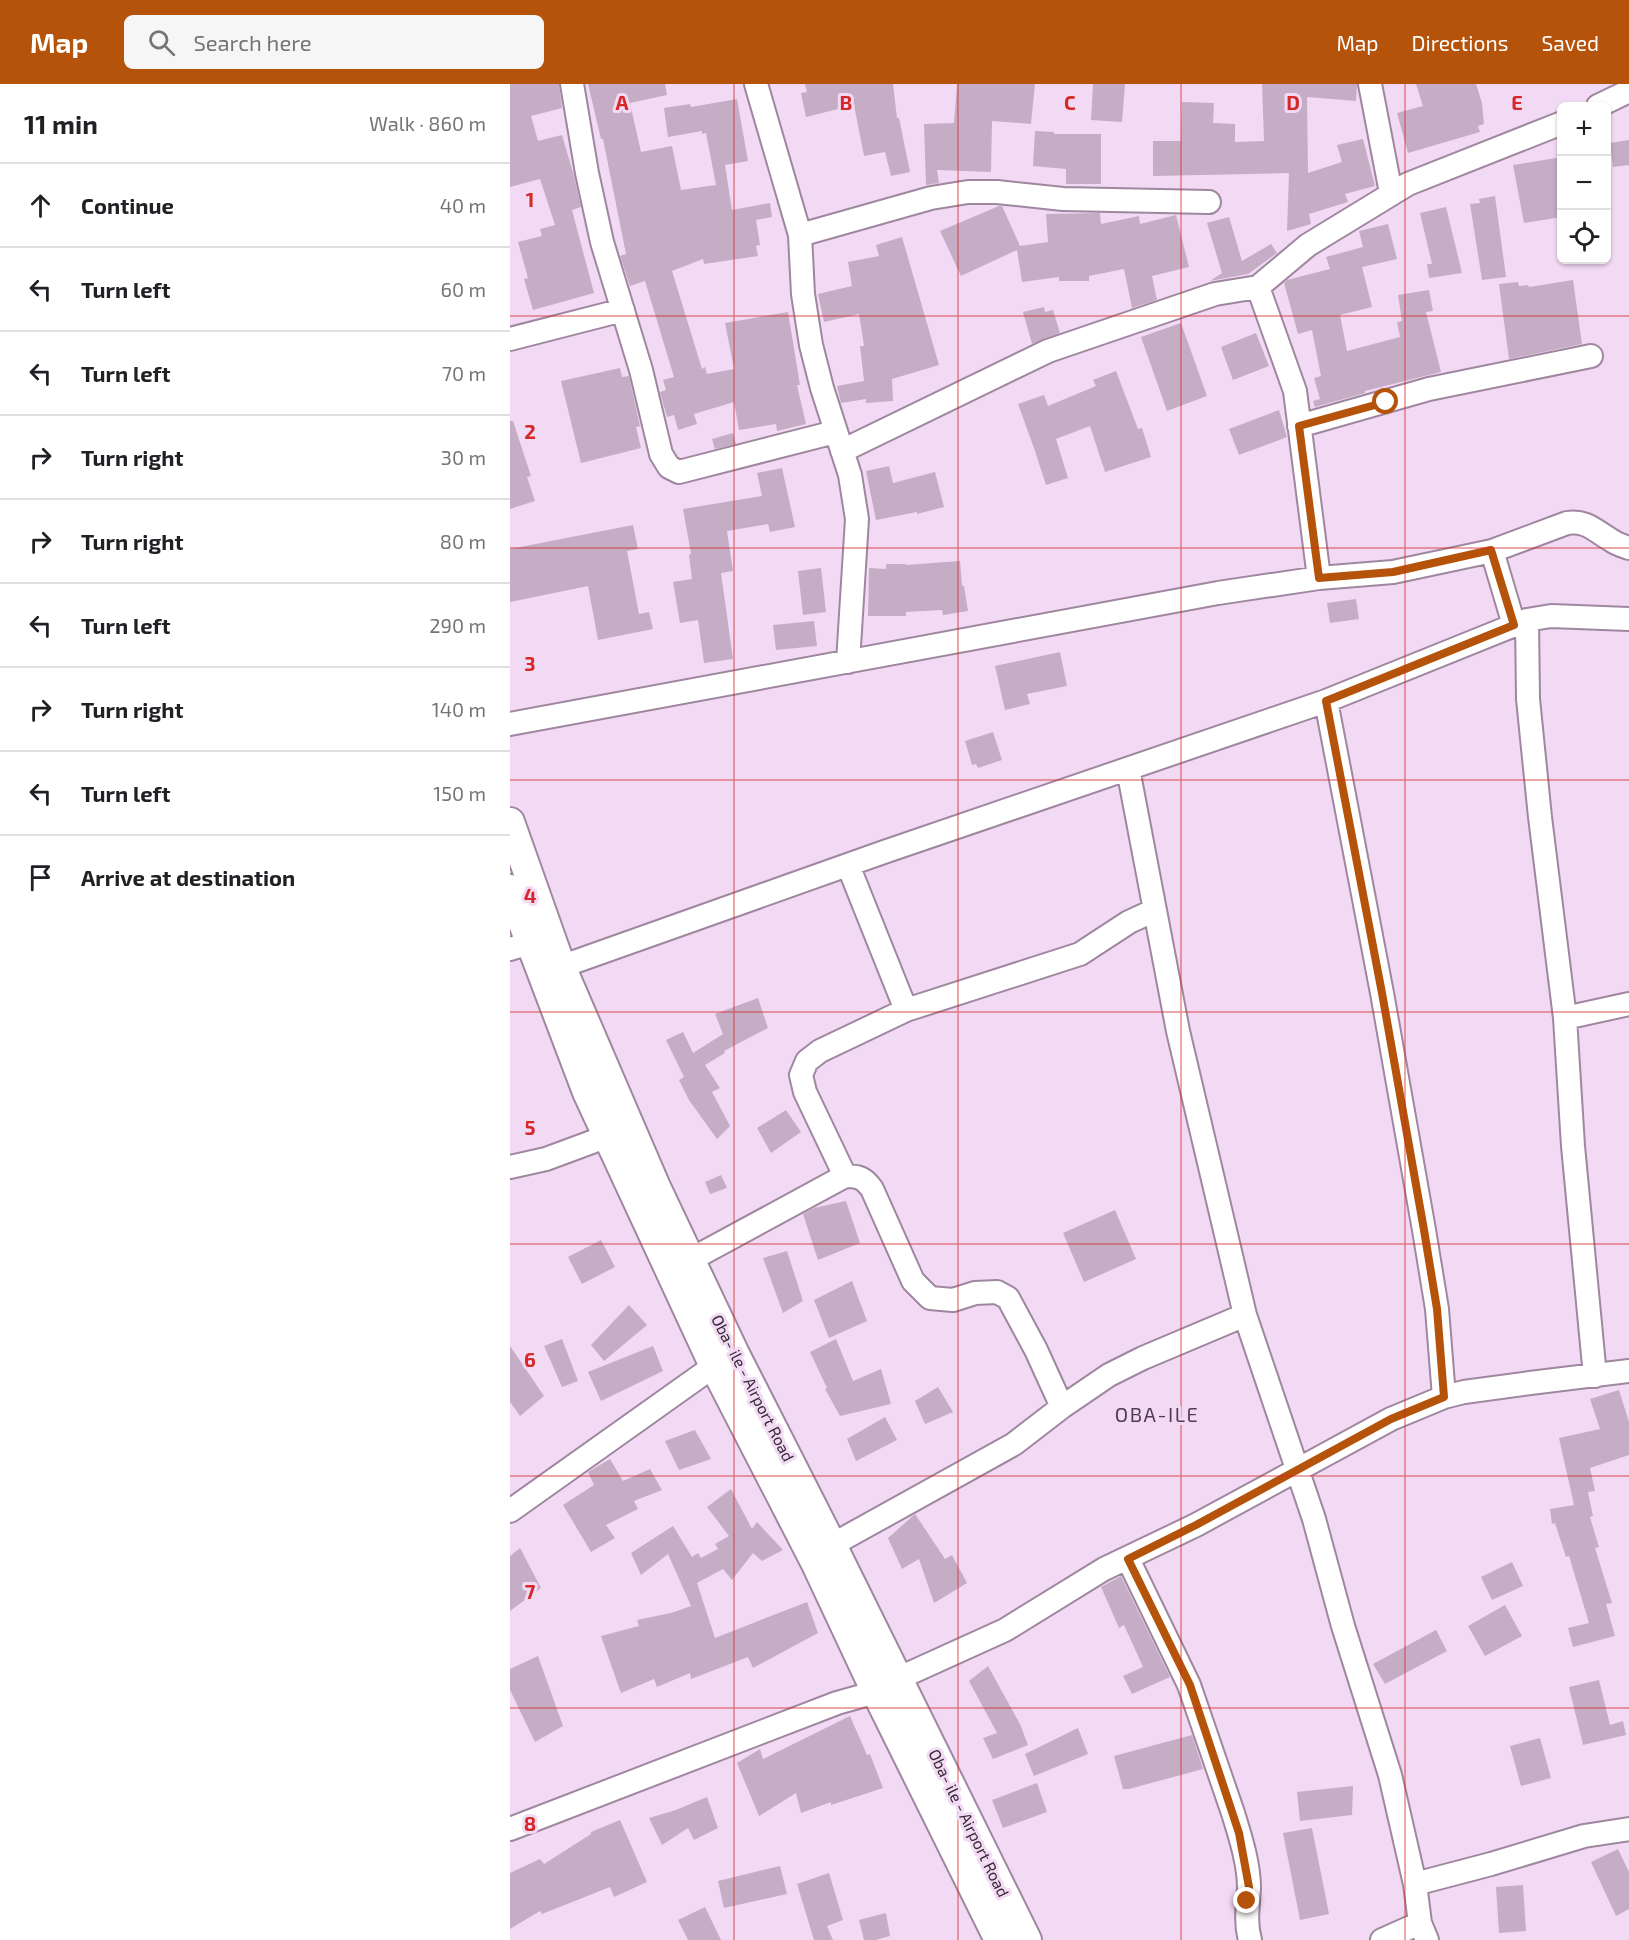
<!DOCTYPE html>
<meta charset="utf-8">
<style>
body{margin:0;font-family:"Exo 2",sans-serif;background:#f6f6f6;color:#202124}
.controls{position:absolute;right:18px;top:18px;display:grid;overflow:hidden;border-radius:9px;box-shadow:0 2px 4px #0004}
.controls button{width:54px;height:54px;display:grid;place-items:center;padding:0;border:0;border-bottom:2px solid #e0e0e0;background:#fff;color:#202124;font:30px sans-serif}
.stop{position:absolute;width:18px;height:18px;margin:-14px;border:4px solid #b45309;border-radius:50%;background:#fff}
.stop.end{background:#b45309;border-color:#fff;box-shadow:0 2px 6px #0008}
.list{margin:0;padding:0;list-style:none}
h2{display:flex;justify-content:space-between;align-items:center;height:78px;margin:0;padding:0 24px;font-size:26px}
h2 small{font-size:20px;font-weight:400;color:#757577}
.list li{display:grid;grid-template-columns:39px 1fr auto;gap:18px;align-items:center;box-sizing:border-box;height:84px;padding:0 24px;border-top:2px solid #e0e0e0}
.list b{display:block;font-size:22px;white-space:nowrap}
.list em{font-size:20px;font-style:normal;color:#757577}
.icon{flex:none;width:33px;height:33px;fill:none;stroke:currentColor;stroke-width:2;stroke-linecap:round;stroke-linejoin:round}
.map{position:relative;flex:none;width:1119px;height:1856px;overflow:hidden}
header{display:flex;align-items:center;gap:36px;box-sizing:border-box;height:84px;padding:0 30px;background:#b45309;color:#fff}
header strong{font-size:28px}
nav{display:flex;gap:33px;margin-inline-start:auto;font-size:21px}
.search{width:420px;height:54px;background:#f6f6f6;display:flex;align-items:center;gap:15px;box-sizing:border-box;padding:0 21px;border-radius:9px;color:#757577;font-size:22px}
main{display:flex}
aside{flex:1;background:#fff}
.map>svg:first-child{display:block}
</style>
<header>
<strong>Map</strong>
<div class="search"><svg class="icon" aria-label="search" viewBox="0 0 24 24"><circle cx="10" cy="10" r="6"/><path d="M15 15l6 6"/></svg>Search here</div>
<nav><a>Map</a><a>Directions</a><a>Saved</a></nav>
</header>
<main>
<aside>
<h2>11 min<small>Walk · 860 m</small></h2>
<ul class="list">
<li><svg class="icon" aria-label="ahead" viewBox="0 0 24 24"><path d="M12 20V5M6 11l6-6 6 6"/></svg><div><b>Continue</b></div><em>40 m</em></li>
<li><svg class="icon" aria-label="left" viewBox="0 0 24 24"><path d="M17 20v-9H6M10 6l-5 5 5 5"/></svg><div><b>Turn left</b></div><em>60 m</em></li>
<li><svg class="icon" aria-label="left" viewBox="0 0 24 24"><path d="M17 20v-9H6M10 6l-5 5 5 5"/></svg><div><b>Turn left</b></div><em>70 m</em></li>
<li><svg class="icon" aria-label="right" viewBox="0 0 24 24"><path d="M7 20v-9h11M14 6l5 5-5 5"/></svg><div><b>Turn right</b></div><em>30 m</em></li>
<li><svg class="icon" aria-label="right" viewBox="0 0 24 24"><path d="M7 20v-9h11M14 6l5 5-5 5"/></svg><div><b>Turn right</b></div><em>80 m</em></li>
<li><svg class="icon" aria-label="left" viewBox="0 0 24 24"><path d="M17 20v-9H6M10 6l-5 5 5 5"/></svg><div><b>Turn left</b></div><em>290 m</em></li>
<li><svg class="icon" aria-label="right" viewBox="0 0 24 24"><path d="M7 20v-9h11M14 6l5 5-5 5"/></svg><div><b>Turn right</b></div><em>140 m</em></li>
<li><svg class="icon" aria-label="left" viewBox="0 0 24 24"><path d="M17 20v-9H6M10 6l-5 5 5 5"/></svg><div><b>Turn left</b></div><em>150 m</em></li>
<li><svg class="icon" aria-label="arrive" viewBox="0 0 24 24"><path d="M6 21V4h12l-3 4 3 4H6"/></svg><div><b>Arrive at destination</b></div></li>
</ul>
</aside>
<div class="map">
<svg width="1119" height="1856" viewBox="0 0 1119 1856">
<rect width="100%" height="100%" fill="#f3daf4"/>
<!-- building -->
<path fill="#c5adc6" d="M 0,0 L 49,0 L 52,24 L 21,32 L 28,57 L 52,51 L 64,92 L 71,123 L 62,126 L 84,209 L 23,226 L 14,195 L 18,194 L 8,158 L 32,152 L 30,145 L 45,141 L 30,95 L 0,103 Z
M 78,0 L 155,0 L 157,11 L 120,19 L 131,68 L 162,62 L 171,106 L 206,101 L 196,49 L 192,50 L 192,47 L 158,53 L 154,24 L 180,20 L 181,23 L 227,15 L 238,77 L 215,81 L 222,126 L 260,119 L 262,133 L 246,136 L 250,161 L 246,162 L 248,172 L 194,180 L 193,175 L 162,187 L 192,285 L 195,283 L 197,290 L 224,285 L 215,239 L 278,228 L 290,301 L 287,301 L 296,340 L 267,347 L 266,340 L 229,346 L 224,318 L 184,330 L 187,340 L 168,346 L 164,331 L 157,333 L 150,308 L 156,306 L 153,296 L 164,293 L 135,197 L 120,202 L 110,172 L 116,170 L 93,55 L 91,55 Z
M 295,0 L 383,0 L 387,34 L 389,34 L 400,88 L 381,92 L 375,68 L 354,72 L 344,21 L 296,33 L 291,9 L 297,8 Z
M 447,0 L 525,0 L 521,40 L 482,37 L 481,88 L 427,86 L 429,99 L 416,101 L 414,40 L 444,39 Z
M 583,0 L 615,0 L 612,38 L 581,36 Z
M 752,0 L 847,0 L 846,17 L 797,13 L 798,89 L 832,78 L 827,61 L 853,55 L 865,102 L 835,110 L 838,118 L 799,130 L 801,140 L 777,147 L 779,89 L 643,92 L 643,57 L 671,57 L 672,18 L 704,19 L 703,39 L 725,40 L 725,58 L 754,57 Z
M 906,0 L 966,0 L 972,19 L 974,40 L 968,42 L 970,48 L 898,69 L 887,29 L 913,22 Z
M 525,47 L 544,48 L 544,50 L 591,50 L 591,100 L 556,100 L 556,85 L 523,82 Z
M 1119,56 L 1119,81 L 1103,83 L 1100,59 Z
M 1052,73 L 1052,133 L 1014,139 L 1003,81 Z
M 985,112 L 996,193 L 972,196 L 960,120 L 970,119 L 969,115 Z
M 489,122 L 492,122 L 510,162 L 538,158 L 536,130 L 590,129 L 591,140 L 629,132 L 630,140 L 666,131 L 679,183 L 642,192 L 647,216 L 622,224 L 614,185 L 579,192 L 579,197 L 549,197 L 549,193 L 512,198 L 507,166 L 451,192 L 430,147 Z
M 936,123 L 952,189 L 919,194 L 917,180 L 922,180 L 910,129 Z
M 719,133 L 732,177 L 761,160 L 767,169 L 738,190 L 700,197 L 712,189 L 697,139 Z
M 878,140 L 887,175 L 852,183 L 862,223 L 830,231 L 837,267 L 890,253 L 887,238 L 892,237 L 888,211 L 919,206 L 923,227 L 916,228 L 931,288 L 855,307 L 855,309 L 805,323 L 803,317 L 810,315 L 804,294 L 811,292 L 802,246 L 788,250 L 774,199 L 777,196 L 820,185 L 816,173 L 853,163 L 849,147 Z
M 392,153 L 429,281 L 382,295 L 383,317 L 356,319 L 356,315 L 331,319 L 327,302 L 354,297 L 350,262 L 354,262 L 349,230 L 314,238 L 308,210 L 342,202 L 338,178 L 369,172 L 366,161 Z
M 1063,196 L 1072,260 L 999,275 L 989,200 L 1008,198 L 1009,202 L 1018,201 L 1019,203 Z
M 534,223 L 535,228 L 543,226 L 550,249 L 522,260 L 513,228 Z
M 671,239 L 697,312 L 657,327 L 631,253 Z
M 746,249 L 759,282 L 723,296 L 711,263 Z
M 110,284 L 112,293 L 119,292 L 130,342 L 126,343 L 131,364 L 71,379 L 51,297 Z
M 606,287 L 628,345 L 632,344 L 641,373 L 595,388 L 580,342 L 546,355 L 558,394 L 536,401 L 525,367 L 508,320 L 534,311 L 538,322 L 586,302 L 583,296 Z
M 769,326 L 777,353 L 729,371 L 719,345 Z
M 0,337 L 3,337 L 21,392 L 17,393 L 25,417 L 0,425 Z
M 223,349 L 226,360 L 205,365 L 202,355 Z
M 379,382 L 383,399 L 425,388 L 434,423 L 407,430 L 407,428 L 366,436 L 356,387 Z
M 272,384 L 285,443 L 260,448 L 258,440 L 217,447 L 223,487 L 211,489 L 223,575 L 194,579 L 188,536 L 170,539 L 163,498 L 182,495 L 179,471 L 181,470 L 173,425 L 252,412 L 247,389 Z
M 123,441 L 128,465 L 117,467 L 129,530 L 139,528 L 143,545 L 88,556 L 78,502 L 0,518 L 0,465 Z
M 450,477 L 452,502 L 454,502 L 458,527 L 433,531 L 432,526 L 396,528 L 396,532 L 358,532 L 359,484 L 376,485 L 376,480 L 396,480 L 396,481 Z
M 311,484 L 316,528 L 293,531 L 288,487 Z
M 846,515 L 849,535 L 820,539 L 817,519 Z
M 304,537 L 307,562 L 266,566 L 263,541 Z
M 550,568 L 557,602 L 517,610 L 520,620 L 495,626 L 485,582 Z
M 483,648 L 492,676 L 468,684 L 466,680 L 462,681 L 455,657 Z
M 248,914 L 258,944 L 214,967 L 215,969 L 195,981 L 210,1004 L 202,1008 L 220,1042 L 207,1055 L 179,1016 L 169,996 L 174,993 L 156,956 L 173,948 L 183,969 L 213,950 L 205,930 Z
M 276,1026 L 291,1048 L 261,1069 L 247,1044 Z
M 211,1091 L 217,1104 L 200,1110 L 195,1098 Z
M 336,1117 L 350,1159 L 308,1176 L 293,1130 L 304,1124 Z
M 605,1126 L 626,1175 L 574,1198 L 553,1149 Z
M 91,1156 L 105,1183 L 72,1200 L 58,1173 Z
M 277,1167 L 293,1217 L 273,1229 L 253,1174 Z
M 342,1197 L 357,1237 L 319,1254 L 304,1216 Z
M 119,1221 L 137,1241 L 94,1277 L 81,1261 Z
M 52,1255 L 68,1297 L 52,1303 L 34,1262 Z
M 326,1255 L 343,1297 L 371,1285 L 381,1320 L 330,1332 L 315,1305 L 317,1304 L 300,1268 Z
M 0,1262 L 34,1312 L 10,1332 L 0,1318 Z
M 143,1262 L 153,1287 L 91,1317 L 78,1288 Z
M 428,1303 L 443,1328 L 415,1340 L 405,1317 Z
M 1109,1306 L 1119,1338 L 1119,1371 L 1080,1384 L 1085,1407 L 1078,1408 L 1083,1432 L 1080,1433 L 1089,1463 L 1085,1464 L 1102,1519 L 1096,1520 L 1105,1552 L 1063,1563 L 1058,1544 L 1079,1539 L 1059,1472 L 1056,1473 L 1045,1439 L 1042,1440 L 1040,1425 L 1064,1421 L 1049,1354 L 1090,1345 L 1080,1315 Z
M 375,1333 L 387,1356 L 346,1377 L 337,1355 Z
M 185,1346 L 201,1375 L 169,1386 L 155,1357 Z
M 100,1375 L 113,1397 L 140,1385 L 152,1406 L 124,1417 L 128,1425 L 96,1441 L 105,1454 L 81,1468 L 53,1421 L 84,1401 L 78,1388 Z
M 221,1405 L 242,1445 L 247,1438 L 273,1466 L 252,1477 L 243,1469 L 222,1496 L 213,1485 L 187,1499 L 205,1554 L 297,1518 L 308,1549 L 243,1584 L 238,1573 L 181,1595 L 180,1589 L 147,1603 L 144,1595 L 111,1609 L 91,1552 L 129,1542 L 127,1536 L 161,1529 L 181,1522 L 158,1470 L 131,1491 L 121,1469 L 163,1442 L 182,1473 L 188,1469 L 191,1474 L 208,1465 L 205,1460 L 219,1452 L 197,1423 Z
M 405,1430 L 435,1475 L 442,1471 L 457,1499 L 424,1519 L 409,1475 L 392,1485 L 378,1454 Z
M 10,1464 L 31,1504 L 0,1527 L 0,1472 Z
M 1002,1478 L 1013,1502 L 982,1516 L 971,1493 Z
M 611,1492 L 660,1593 L 622,1610 L 613,1592 L 633,1583 L 614,1541 L 609,1544 L 591,1503 Z
M 995,1521 L 1012,1552 L 975,1572 L 958,1542 Z
M 926,1546 L 937,1567 L 875,1600 L 863,1580 Z
M 28,1572 L 53,1642 L 25,1658 L 0,1606 L 0,1585 Z
M 478,1582 L 510,1640 L 518,1661 L 483,1675 L 473,1654 L 487,1649 L 459,1597 Z
M 1089,1596 L 1100,1641 L 1113,1637 L 1116,1651 L 1073,1661 L 1059,1603 Z
M 340,1632 L 357,1671 L 360,1670 L 373,1704 L 321,1721 L 321,1718 L 291,1729 L 286,1709 L 249,1732 L 227,1679 L 250,1665 L 253,1675 Z
M 568,1644 L 578,1670 L 524,1692 L 515,1670 Z
M 682,1651 L 693,1685 L 619,1705 L 613,1705 L 604,1672 Z
M 1030,1654 L 1041,1694 L 1011,1702 L 1000,1662 Z
M 527,1699 L 537,1728 L 493,1744 L 482,1716 Z
M 843,1702 L 842,1731 L 790,1737 L 787,1708 Z
M 197,1713 L 208,1744 L 184,1756 L 178,1744 L 152,1761 L 139,1734 L 166,1726 Z
M 110,1736 L 137,1798 L 104,1813 L 100,1803 L 32,1830 L 30,1827 L 0,1845 L 0,1789 L 30,1775 L 34,1780 L 81,1750 L 81,1748 Z
M 802,1744 L 819,1830 L 790,1836 L 773,1749 Z
M 1108,1765 L 1119,1788 L 1119,1825 L 1106,1832 L 1081,1778 Z
M 270,1782 L 277,1810 L 214,1824 L 208,1797 Z
M 319,1789 L 333,1836 L 317,1842 L 323,1856 L 304,1856 L 287,1800 Z
M 1013,1801 L 1016,1847 L 989,1849 L 986,1803 Z
M 195,1823 L 211,1856 L 178,1856 L 168,1836 Z
M 376,1829 L 380,1852 L 366,1856 L 354,1856 L 349,1836 Z"/>
<g fill="none" stroke-linecap="round" stroke-linejoin="round">
<defs>
<path id="minor" d="M 62,0 L 77,89 L 92,158 L 131,286 L 151,370 L 159,383 L 169,388 L 325,348
M 246,0 L 290,151 L 293,210 L 301,261 L 312,304 L 340,391 L 347,435 L 338,578
M 860,0 L 881,109
M 1088,22 L 1119,7
M 290,151 L 421,114 L 458,108 L 487,108 L 553,115 L 699,118
M 748,203 L 785,307 L 809,494
M 0,255 L 113,226
M 789,342 L 919,305 L 1081,272
M 332,367 L 538,267 L 705,210 L 748,203 L 798,161 L 898,100 L 1052,39
M 982,467 L 1004,541
M 1017,536 L 1018,615 L 1030,733 L 1055,934 L 1063,1062 L 1085,1292
M 816,617 L 872,909 L 914,1146 L 927,1225 L 934,1313
M 0,640 L 708,509 L 809,494 L 883,488 L 982,467 L 1057,439 C 1077,436 1085,447 1101,456 C 1106,460 1113,462 1119,464
M 618,685 L 668,947 L 735,1231 L 804,1435 L 833,1542 L 880,1691 L 905,1800 L 910,1839 L 917,1856
M 338,781 L 396,926
M 0,865 L 36,854
M 36,888 L 374,768 L 816,617 L 1017,536 L 1041,532 L 1119,535
M 1055,934 L 1119,920
M 0,1083 L 36,1075 L 98,1052
M 335,1092 L 295,1008 L 291,991 L 297,977 L 310,967 L 396,926 L 570,870 L 619,838 L 645,826
M 180,1176 L 335,1092 C 349,1092 354,1094 362,1105 L 403,1197 L 420,1214 L 443,1216 L 465,1209 L 487,1208 L 498,1214 L 526,1266 L 552,1323
M 0,1427 L 204,1282
M 322,1461 L 504,1360 L 552,1323 L 599,1291 L 633,1274 L 735,1231
M 618,1475 L 679,1601 L 723,1729 C 730,1752 739,1779 739,1804 C 738,1822 735,1838 740,1856
M 387,1595 L 495,1546 L 594,1485 L 686,1441 L 881,1335 L 934,1313 L 954,1308 L 1020,1299 L 1119,1287
M 0,1745 L 327,1619 L 366,1608
M 905,1800 L 981,1780 L 1074,1752 L 1119,1745
M 872,1856 L 910,1839"/>
<path id="major" d="M 0,738 L 51,882 L 146,1103 L 225,1270 L 322,1461 L 517,1856
M 0,805 L 77,1008 L 204,1282 L 306,1480 L 366,1608 L 489,1856"/>
</defs>
<!-- minor casing -->
<use href="#minor" stroke="#9e879f" stroke-width="26"/>
<!-- major casing -->
<use href="#major" stroke="#9e879f" stroke-width="32"/>
<!-- minor -->
<use href="#minor" stroke="#fff" stroke-width="22"/>
<!-- major -->
<use href="#major" stroke="#fff" stroke-width="28"/>
</g>
<g fill="none" stroke-linecap="round" stroke-linejoin="round">
<!-- route -->
<path stroke="#b45309" stroke-width="8" d="M 737,1817 L 739,1803 L 729,1749 L 680,1601 L 618,1475 L 686,1441 L 881,1335 L 934,1313 L 927,1225 L 914,1146 L 872,909 L 816,617 L 1004,541 L 981,466 L 883,488 L 809,494 L 789,342 L 876,318"/>
</g>
<!-- grid -->
<path fill="none" stroke="#d62828" stroke-width="1.5" stroke-opacity="0.55" d="M 224,0 L 224,1856M 448,0 L 448,1856M 671,0 L 671,1856M 895,0 L 895,1856M 0,232 L 1119,232M 0,464 L 1119,464M 0,696 L 1119,696M 0,928 L 1119,928M 0,1160 L 1119,1160M 0,1392 L 1119,1392M 0,1624 L 1119,1624"/>
<g text-anchor="middle" stroke-width="6" stroke-linejoin="round" paint-order="stroke">
<!-- street labels -->
<g font-size="16" fill="#342a34" stroke="#f3daf4">
<text transform="translate(243 1304) rotate(63)" y="6">Oba- ile - Airport Road</text>
<text transform="translate(459 1739) rotate(64)" y="6">Oba- ile - Airport Road</text>
</g>
<!-- quarter labels -->
<g font-size="20" letter-spacing="1.5" fill="#513d52" stroke="#f3daf4">
<text x="647" y="1338">OBA-ILE</text>
</g>
</g>
<g font-size="20" text-anchor="middle" font-weight="bold" fill="#d62828" stroke="#f3daf4" stroke-width="6" stroke-linejoin="round" paint-order="stroke">
<text x="112" y="26">A</text>
<text x="336" y="26">B</text>
<text x="560" y="26">C</text>
<text x="783" y="26">D</text>
<text x="1007" y="26">E</text>
<text x="20" y="123">1</text>
<text x="20" y="355">2</text>
<text x="20" y="587">3</text>
<text x="20" y="819">4</text>
<text x="20" y="1051">5</text>
<text x="20" y="1283">6</text>
<text x="20" y="1515">7</text>
<text x="20" y="1747">8</text>
</g>
</svg>
<div class="controls">
<button>+</button>
<button>−</button>
<button><svg class="icon" aria-label="locate" viewBox="0 0 24 24"><circle cx="12" cy="12" r="6"/><path d="M12 2v4M12 18v4M2 12h4M18 12h4"/></svg></button>
</div>
<div class="stop" style="left:876px;top:318px"></div>
<div class="stop end" style="left:737px;top:1817px"></div>
</div>
</main>
